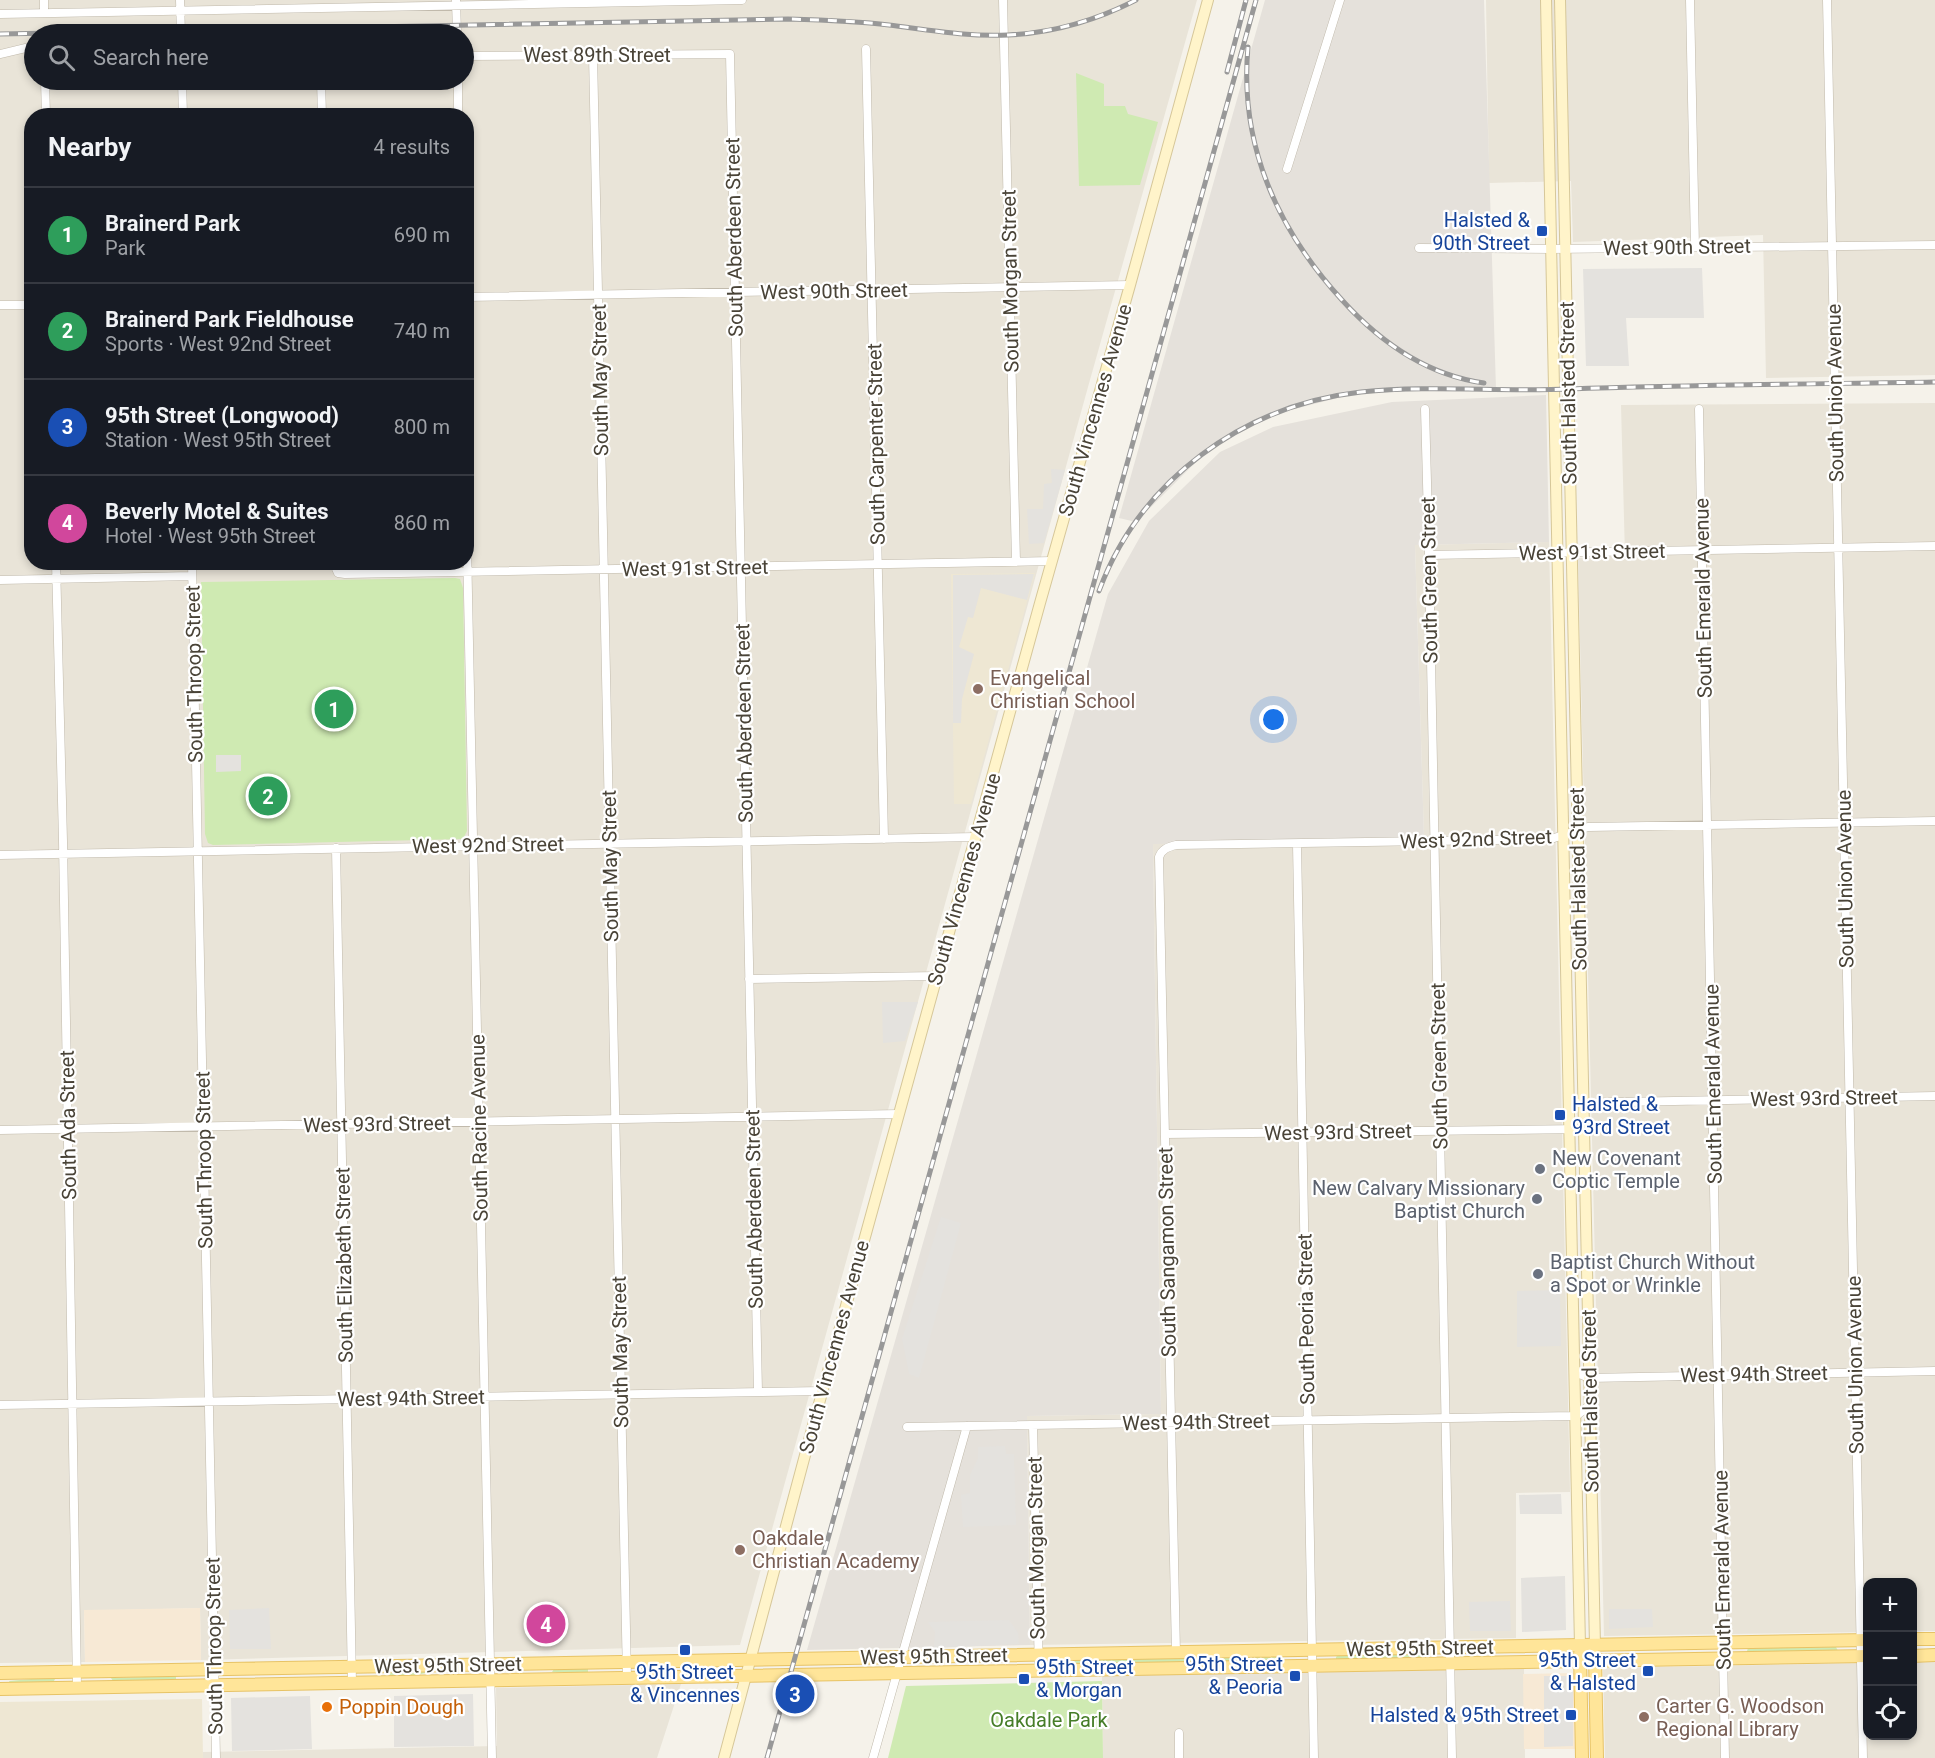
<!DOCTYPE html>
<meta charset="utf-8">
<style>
body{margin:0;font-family:Roboto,sans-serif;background:#20242c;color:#f1f3f6}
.controls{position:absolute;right:18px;bottom:18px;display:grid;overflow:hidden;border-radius:12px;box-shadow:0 3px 9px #0003}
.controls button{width:54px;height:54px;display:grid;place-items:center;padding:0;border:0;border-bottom:2px solid #363941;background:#171b24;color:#f1f3f6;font:30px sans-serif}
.you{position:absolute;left:1274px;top:720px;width:21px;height:21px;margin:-15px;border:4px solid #fff;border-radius:50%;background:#1a73e8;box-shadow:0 0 0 9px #1a73e833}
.badge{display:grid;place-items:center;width:39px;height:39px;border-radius:50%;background:#0f766e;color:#fff;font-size:20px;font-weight:700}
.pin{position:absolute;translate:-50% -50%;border:3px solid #fff;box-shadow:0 2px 6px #0006}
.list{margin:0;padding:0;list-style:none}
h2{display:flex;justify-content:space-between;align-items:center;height:78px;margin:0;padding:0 24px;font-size:26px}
h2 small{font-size:20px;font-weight:400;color:#9ea1a6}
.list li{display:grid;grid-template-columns:39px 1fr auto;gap:18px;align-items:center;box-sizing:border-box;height:96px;padding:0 24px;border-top:2px solid #363941}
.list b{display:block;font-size:22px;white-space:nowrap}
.list p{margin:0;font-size:20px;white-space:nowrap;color:#9ea1a6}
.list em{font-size:20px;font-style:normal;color:#9ea1a6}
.icon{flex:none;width:33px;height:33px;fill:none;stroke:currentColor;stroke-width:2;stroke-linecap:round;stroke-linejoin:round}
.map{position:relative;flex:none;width:1935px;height:1758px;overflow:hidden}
.search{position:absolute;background:#171b24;box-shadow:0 3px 9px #0003;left:24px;top:24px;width:450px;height:66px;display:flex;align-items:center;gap:15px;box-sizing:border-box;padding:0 21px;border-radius:33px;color:#9ea1a6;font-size:22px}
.panel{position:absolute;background:#171b24;box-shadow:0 3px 9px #0003;left:24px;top:108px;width:450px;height:462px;border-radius:24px}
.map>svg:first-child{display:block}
</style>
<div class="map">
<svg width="1935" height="1758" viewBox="0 0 1935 1758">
<rect width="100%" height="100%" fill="#f5f2ea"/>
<!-- residential -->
<path fill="#e9e4d8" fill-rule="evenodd" d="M 0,0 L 1197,0 L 1088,387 L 740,1645 L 201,1660 L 200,1608 L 84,1611 L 85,1662 L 0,1663 ZM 34,34 L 464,34 L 464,80 L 34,80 ZM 32,116 L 466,116 L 466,562 L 32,562 Z
M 1486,0 L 1935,0 L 1935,375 L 1766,378 L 1763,235 L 1573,242 L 1571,181 L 1489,183 Z
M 1935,403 L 1935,1631 L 1913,1631 L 1912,1582 L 1868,1582 L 1867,1632 L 1604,1636 L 1578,558 L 1625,556 L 1621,405 Z
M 1549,542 L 1570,1492 L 1516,1493 L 1516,1638 L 1030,1645 L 1027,1416 L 1161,1414 L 1153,843 L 1424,837 L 1415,545 Z
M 1935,1661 L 1935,1758 L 1605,1758 L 1603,1668 L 1867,1663 L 1868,1736 L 1912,1736 L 1913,1662 Z
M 1524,1669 L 1525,1758 L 1103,1758 L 1102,1674 Z
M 681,1684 L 657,1758 L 203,1758 L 203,1752 L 497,1746 L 496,1688 Z"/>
<!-- commercial -->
<path fill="#f7e9d5" d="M 200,1608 L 201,1660 L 85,1662 L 84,1610 Z
M 1574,1673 L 1575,1749 L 1524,1749 L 1523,1674 Z"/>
<!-- industrial -->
<path fill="#e5e1db" d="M 1265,0 L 1484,0 L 1496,389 L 1357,393 L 1271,415 L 1206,452 L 1136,522 L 1119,518 Z
M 1546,395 L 1549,542 L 1415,545 L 1424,837 L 1153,844 L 1161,1414 L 1027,1416 L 1030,1645 L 807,1650 L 1108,594 L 1149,521 L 1220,452 L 1273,427 L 1392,402 Z"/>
<!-- education -->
<path fill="#eee7d3" d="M 1035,573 L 971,804 L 954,804 L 951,574 Z
M 202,1699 L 203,1758 L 0,1758 L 0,1702 Z"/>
<!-- green -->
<path fill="#cfeab2" d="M 1076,73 L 1104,84 L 1104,106 L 1125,106 L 1128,114 L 1158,122 L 1140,185 L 1079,186 Z
M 455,578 L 460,579 L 463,588 L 467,831 L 463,839 L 213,845 L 208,843 L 205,834 L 201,582 Z
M 1836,1647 L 1838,1651 L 1747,1652 L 1747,1651 L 1748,1648 Z
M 1426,1654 L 1427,1658 L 1336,1660 L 1336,1657 L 1338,1655 Z
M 1278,1657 L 1278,1661 L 1075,1665 L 1073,1663 L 1075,1660 Z
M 588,1668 L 588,1673 L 552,1672 L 554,1669 Z
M 409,1671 L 431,1672 L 411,1676 L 386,1675 L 387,1672 Z
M 176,1676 L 176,1680 L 113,1681 L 111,1678 Z
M 53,1677 L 55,1679 L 53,1683 L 10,1683 L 9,1681 Z
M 1102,1681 L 1103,1758 L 888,1758 L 906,1686 Z"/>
<!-- parking -->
<path fill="#e4e2de" d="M 1702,268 L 1704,318 L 1626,318 L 1629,366 L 1586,366 L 1583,269 Z
M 1051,469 L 1065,470 L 1044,543 L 1029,544 L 1027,509 L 1043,509 L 1044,484 L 1052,483 Z
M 1034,574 L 1027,600 L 981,588 L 973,618 L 968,617 L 959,647 L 974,654 L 962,699 L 961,723 L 953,723 L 953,575 Z
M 216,755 L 241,755 L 241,771 L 216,772 Z
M 882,1002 L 918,1002 L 905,1041 L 883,1043 Z
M 941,1217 L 961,1223 L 919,1378 L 909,1374 L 902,1339 Z
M 1560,1290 L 1561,1346 L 1517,1347 L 1517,1291 Z
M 1005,1446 L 1006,1454 L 1014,1454 L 1016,1525 L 963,1527 L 961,1495 L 970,1493 L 970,1475 L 978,1458 L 978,1447 Z
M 1561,1494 L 1562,1514 L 1520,1514 L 1519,1495 Z
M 1565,1576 L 1566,1630 L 1522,1632 L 1521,1578 Z
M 1510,1601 L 1511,1631 L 1470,1631 L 1469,1602 Z
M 269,1608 L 271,1649 L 230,1649 L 229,1610 Z
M 1609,1609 L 1652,1609 L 1653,1627 L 1609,1629 Z
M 1009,1620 L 1018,1633 L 1019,1644 L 934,1648 L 935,1632 L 928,1622 Z
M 1544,1676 L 1573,1676 L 1573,1746 L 1544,1747 Z
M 473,1694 L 474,1746 L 394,1747 L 394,1696 Z
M 310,1696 L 312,1749 L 232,1751 L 231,1698 Z"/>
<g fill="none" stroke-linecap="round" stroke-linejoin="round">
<defs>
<path id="street" d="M 44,0 L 44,13
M 180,0 L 181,34
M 456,0 L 457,34
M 1003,0 L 1016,562
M 1690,0 L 1695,247
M 1827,0 L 1863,1758
M 0,14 L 742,0
M 866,49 L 884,839
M 0,54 L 34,46
M 593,54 L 627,1678
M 464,56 L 730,54 L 758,1392
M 45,80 L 46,116
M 182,80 L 183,116
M 321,80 L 322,116
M 458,80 L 458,116
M 1287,169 L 1340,0
M 1419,248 L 1551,249 L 1935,245
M 466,297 L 1130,285
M 0,305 L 32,305
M 1425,409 L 1429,555 L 1452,1758
M 1699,409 L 1725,1758
M 466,498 L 492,1758
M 1429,555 L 1935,546
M 56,562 L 63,841 L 77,1687
M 192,562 L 216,1758
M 333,562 L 338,573 L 345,574 L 1052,561
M 0,580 L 192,576
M 1297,844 L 1314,1758
M 336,848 L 352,1682
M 0,855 L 975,837
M 749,979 L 937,976
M 1568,1103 L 1935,1096
M 0,1130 L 899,1114
M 1165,1134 L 1584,1129
M 1575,1372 L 1589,1378 L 1935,1371
M 0,1405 L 822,1391
M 1033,1425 L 1039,1671
M 907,1427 L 1576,1416 L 1590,1405
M 1176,1653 L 1159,857 C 1162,849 1168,847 1176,845 L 1551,839 L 1588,827 L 1935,821
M 1179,1733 L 1179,1758
M 873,1758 L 967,1426"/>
<path id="secondary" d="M 1546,0 L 1580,1646
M 1560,0 L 1595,1646
M 724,1758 L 812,1429 L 1040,603 L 1130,285 L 1208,0"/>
<path id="primary" d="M 1912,1639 L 1935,1639
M 1580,1654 L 1582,1758
M 1595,1656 L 1597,1758
M 1912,1656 L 1935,1655
M 0,1673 L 1868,1640
M 0,1689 L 1868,1656"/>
</defs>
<!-- street casing -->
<use href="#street" stroke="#c1baac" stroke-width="9"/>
<!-- secondary casing -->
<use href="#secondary" stroke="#d6c799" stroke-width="12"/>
<!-- primary casing -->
<use href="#primary" stroke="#e7c366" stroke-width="14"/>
<!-- street -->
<use href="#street" stroke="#fff" stroke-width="8"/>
<!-- secondary -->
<use href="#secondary" stroke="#fff4ca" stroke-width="10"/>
<!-- primary -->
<use href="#primary" stroke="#ffe599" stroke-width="12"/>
<defs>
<path id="rail" d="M 0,34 L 788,19 C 822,20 855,21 889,25 C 929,30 968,37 1008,35 C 1052,33 1097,20 1136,0
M 1248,47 C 1239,144 1277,229 1342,300 C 1380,342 1426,375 1484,383
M 1227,72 L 1246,0
M 1099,591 C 1140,480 1244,405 1361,392 C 1430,385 1500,392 1569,389 C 1691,385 1813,384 1935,382
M 767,1758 L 1256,0"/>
</defs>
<!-- rail casing -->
<use href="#rail" stroke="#989898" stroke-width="5"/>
<!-- rail -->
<use href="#rail" stroke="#fff" stroke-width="3" stroke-dasharray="9" stroke-linecap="butt"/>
</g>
<!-- markers -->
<g fill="#1a4fb4" stroke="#fff" stroke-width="2">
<rect x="1536" y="225" width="12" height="12" rx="3"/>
<rect x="1554" y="1109" width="12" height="12" rx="3"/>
<rect x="679" y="1644" width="12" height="12" rx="3"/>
<rect x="1642" y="1665" width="12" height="12" rx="3"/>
<rect x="1289" y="1670" width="12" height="12" rx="3"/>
<rect x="1018" y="1673" width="12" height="12" rx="3"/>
<rect x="1565" y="1709" width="12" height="12" rx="3"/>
</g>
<g fill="#8d6e63" stroke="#fff" stroke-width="2">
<circle cx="978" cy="689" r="6"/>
<circle cx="740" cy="1550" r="6"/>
<circle cx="1644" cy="1717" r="6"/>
</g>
<g fill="#6b7280" stroke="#fff" stroke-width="2">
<circle cx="1540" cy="1169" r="6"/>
<circle cx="1537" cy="1199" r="6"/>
<circle cx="1538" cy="1274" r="6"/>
</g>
<circle fill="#e8710a" stroke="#fff" stroke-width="2" cx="327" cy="1707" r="6"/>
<g text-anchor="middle" stroke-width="4.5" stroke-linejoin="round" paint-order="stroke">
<!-- street labels -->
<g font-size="20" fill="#494337" stroke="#fff">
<text x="597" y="62">West 89th Street</text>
<text transform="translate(734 237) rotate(-91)" y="7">South Aberdeen Street</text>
<text transform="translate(1677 247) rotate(-1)" y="7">West 90th Street</text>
<text transform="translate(1010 281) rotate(-91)" y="7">South Morgan Street</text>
<text transform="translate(834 291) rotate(-1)" y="7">West 90th Street</text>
<text transform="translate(600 380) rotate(-91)" y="7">South May Street</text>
<text transform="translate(1568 393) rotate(-91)" y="7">South Halsted Street</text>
<text transform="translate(1835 393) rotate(-91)" y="7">South Union Avenue</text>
<text transform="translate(1095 410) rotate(-74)" y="7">South Vincennes Avenue</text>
<text transform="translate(876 444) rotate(-91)" y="7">South Carpenter Street</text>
<text transform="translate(1592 552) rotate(-1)" y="7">West 91st Street</text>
<text transform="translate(695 568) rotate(-1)" y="7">West 91st Street</text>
<text transform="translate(1429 580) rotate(-91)" y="7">South Green Street</text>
<text transform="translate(1703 598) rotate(-91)" y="7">South Emerald Avenue</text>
<text transform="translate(194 674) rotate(-91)" y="7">South Throop Street</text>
<text transform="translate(744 723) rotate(-91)" y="7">South Aberdeen Street</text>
<text transform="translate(1476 839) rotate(-2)" y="7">West 92nd Street</text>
<text transform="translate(488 845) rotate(-1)" y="7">West 92nd Street</text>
<text transform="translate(610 866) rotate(-91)" y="7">South May Street</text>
<text transform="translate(964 879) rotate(-74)" y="7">South Vincennes Avenue</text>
<text transform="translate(1578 879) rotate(-91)" y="7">South Halsted Street</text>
<text transform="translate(1845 879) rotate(-91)" y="7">South Union Avenue</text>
<text transform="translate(1439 1066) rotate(-91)" y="7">South Green Street</text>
<text transform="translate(1713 1084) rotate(-91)" y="7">South Emerald Avenue</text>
<text transform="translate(1824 1098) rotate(-1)" y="7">West 93rd Street</text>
<text transform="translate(377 1124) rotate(-1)" y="7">West 93rd Street</text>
<text transform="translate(68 1125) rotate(-91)" y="7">South Ada Street</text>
<text transform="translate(479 1128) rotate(-91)" y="7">South Racine Avenue</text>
<text transform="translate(1338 1132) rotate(-1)" y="7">West 93rd Street</text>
<text transform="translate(204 1160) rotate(-91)" y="7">South Throop Street</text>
<text transform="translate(754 1209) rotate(-91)" y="7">South Aberdeen Street</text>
<text transform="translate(1167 1252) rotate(-91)" y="7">South Sangamon Street</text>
<text transform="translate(344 1265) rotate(-91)" y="7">South Elizabeth Street</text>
<text transform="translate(1306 1319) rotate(-91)" y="7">South Peoria Street</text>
<text transform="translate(834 1347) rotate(-75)" y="7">South Vincennes Avenue</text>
<text transform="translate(620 1352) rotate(-91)" y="7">South May Street</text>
<text transform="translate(1855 1365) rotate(-91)" y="7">South Union Avenue</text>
<text transform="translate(1754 1374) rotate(-1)" y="7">West 94th Street</text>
<text transform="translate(411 1398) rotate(-1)" y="7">West 94th Street</text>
<text transform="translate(1590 1401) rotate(-91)" y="7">South Halsted Street</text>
<text transform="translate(1196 1422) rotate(-1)" y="7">West 94th Street</text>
<text transform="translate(1036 1548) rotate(-91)" y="7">South Morgan Street</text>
<text transform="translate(1722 1570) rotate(-91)" y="7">South Emerald Avenue</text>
<text transform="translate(214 1646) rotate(-91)" y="7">South Throop Street</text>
<text transform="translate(1420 1648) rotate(-1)" y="7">West 95th Street</text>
<text transform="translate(934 1656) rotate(-1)" y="7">West 95th Street</text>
<text transform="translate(448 1665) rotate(-1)" y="7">West 95th Street</text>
</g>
<!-- transit labels -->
<g font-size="20" fill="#164399" stroke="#fff" text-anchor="end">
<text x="1530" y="227">Halsted &amp;<tspan x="1530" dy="23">90th Street</tspan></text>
<text x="1572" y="1111" text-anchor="start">Halsted &amp;<tspan x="1572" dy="23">93rd Street</tspan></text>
<text x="1636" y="1667">95th Street<tspan x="1636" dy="23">&amp; Halsted</tspan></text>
<text x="1283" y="1671">95th Street<tspan x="1283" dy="23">&amp; Peoria</tspan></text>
<text x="1036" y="1674" text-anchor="start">95th Street<tspan x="1036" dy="23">&amp; Morgan</tspan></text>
<text x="685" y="1679" text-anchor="middle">95th Street<tspan x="685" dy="23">&amp; Vincennes</tspan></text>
<text x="1559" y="1722">Halsted &amp; 95th Street</text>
</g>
<!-- education labels -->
<g font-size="20" fill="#785e54" stroke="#fff" text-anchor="start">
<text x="990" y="685">Evangelical<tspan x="990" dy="23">Christian School</tspan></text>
<text x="752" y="1545">Oakdale<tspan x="752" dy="23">Christian Academy</tspan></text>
<text x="1656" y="1713">Carter G. Woodson<tspan x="1656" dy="23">Regional Library</tspan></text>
</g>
<!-- worship labels -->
<g font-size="20" fill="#5b616d" stroke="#fff" text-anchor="start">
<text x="1552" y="1165">New Covenant<tspan x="1552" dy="23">Coptic Temple</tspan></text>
<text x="1525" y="1195" text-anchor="end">New Calvary Missionary<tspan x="1525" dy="23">Baptist Church</tspan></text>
<text x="1550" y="1269">Baptist Church Without<tspan x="1550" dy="23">a Spot or Wrinkle</tspan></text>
</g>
<!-- food labels -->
<g font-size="20" fill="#c56008" stroke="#fff" text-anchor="start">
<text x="339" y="1714">Poppin Dough</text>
</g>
<!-- park labels -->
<g font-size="20" fill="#467d28" stroke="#fff">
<text x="1049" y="1727">Oakdale Park</text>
</g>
</g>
</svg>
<div class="controls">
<button>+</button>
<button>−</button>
<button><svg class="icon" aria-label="locate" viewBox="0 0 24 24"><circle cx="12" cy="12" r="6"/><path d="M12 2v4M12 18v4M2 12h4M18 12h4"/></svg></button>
</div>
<div class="you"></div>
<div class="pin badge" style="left:334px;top:709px;background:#2e9e5b">1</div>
<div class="pin badge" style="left:268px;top:796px;background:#2e9e5b">2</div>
<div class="pin badge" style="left:795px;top:1694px;background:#1a4fb4">3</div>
<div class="pin badge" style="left:546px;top:1624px;background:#d1479c">4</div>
<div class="search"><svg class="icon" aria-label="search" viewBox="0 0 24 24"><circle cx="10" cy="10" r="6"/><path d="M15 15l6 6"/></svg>Search here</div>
<section class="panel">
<h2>Nearby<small>4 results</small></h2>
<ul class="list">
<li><span class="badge" style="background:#2e9e5b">1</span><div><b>Brainerd Park</b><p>Park</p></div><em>690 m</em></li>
<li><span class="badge" style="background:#2e9e5b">2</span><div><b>Brainerd Park Fieldhouse</b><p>Sports · West 92nd Street</p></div><em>740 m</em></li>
<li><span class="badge" style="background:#1a4fb4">3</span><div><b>95th Street (Longwood)</b><p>Station · West 95th Street</p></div><em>800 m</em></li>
<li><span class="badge" style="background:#d1479c">4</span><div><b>Beverly Motel &amp; Suites</b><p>Hotel · West 95th Street</p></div><em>860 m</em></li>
</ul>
</section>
</div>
